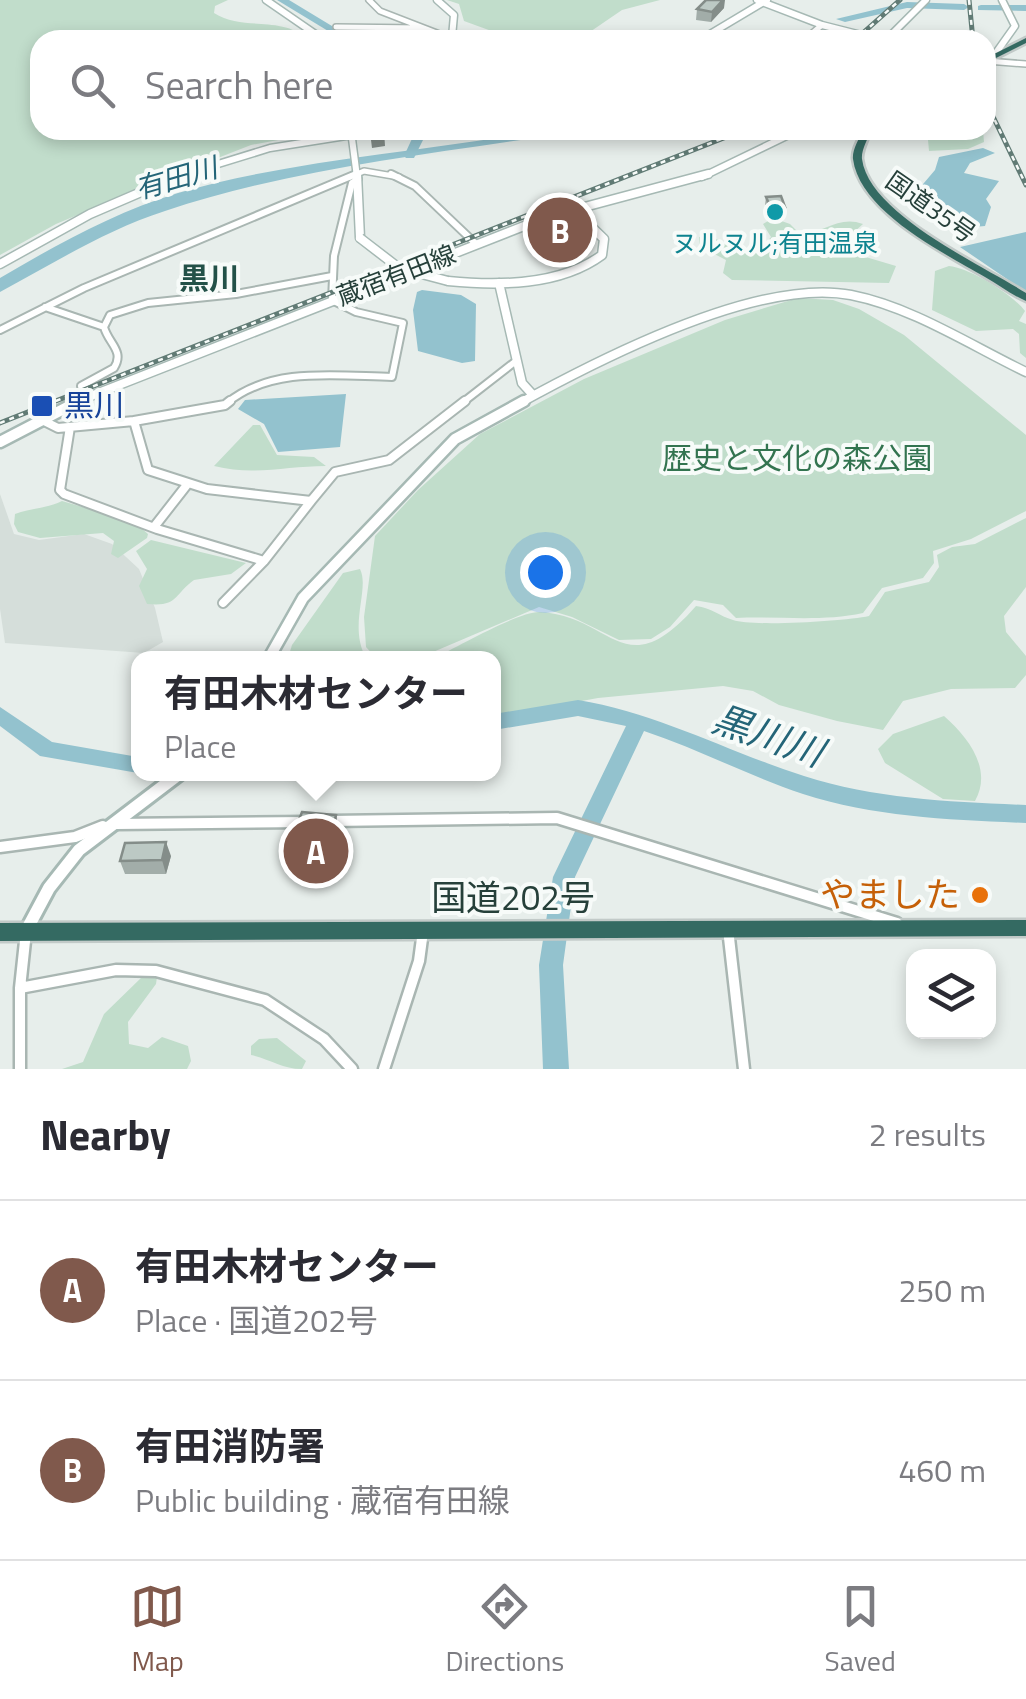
<!DOCTYPE html>
<meta charset="utf-8">
<style>
body{margin:0;font-family:"Titillium Web","Noto Sans JP",sans-serif;background:#f7f7f7;color:#2b2b33}
.controls{position:absolute;right:30px;bottom:30px;display:grid;overflow:hidden;border-radius:20px;box-shadow:0 5px 15px #0003}
.controls button{width:90px;height:90px;display:grid;place-items:center;padding:0;border:0;border-bottom:2px solid #e1e1e2;background:#fff;color:#2b2b33;font:50px sans-serif}
.you{position:absolute;left:545px;top:572px;width:35px;height:35px;margin:-25px;border:8px solid #fff;border-radius:50%;background:#1a73e8;box-shadow:0 0 0 15px #1a73e833}
.badge{display:grid;place-items:center;width:65px;height:65px;border-radius:50%;background:#80594c;color:#fff;font-size:32px;font-weight:700}
.pin{position:absolute;translate:-50% -50%;border:5px solid #fff;box-shadow:0 2px 10px #0006}
.popup{position:absolute;left:131px;top:651px;width:370px;height:130px;box-sizing:border-box;display:grid;place-content:center;border-radius:20px;background:#fff;filter:drop-shadow(0 2px 8px #0005);font-size:32px;white-space:nowrap;color:#7c7c81}
.popup b{font-size:38px;color:#2b2b33}
.popup::after{content:'';position:absolute;left:50%;top:100%;margin-left:-20px;border:20px solid transparent;border-top-color:#fff}
.list{margin:0;padding:0;list-style:none}
h2{display:flex;justify-content:space-between;align-items:center;height:130px;margin:0;padding:0 40px;font-size:42px}
h2 small{font-size:32px;font-weight:400;color:#7c7c81}
.list li{display:grid;grid-template-columns:65px 1fr auto;gap:30px;align-items:center;box-sizing:border-box;height:180px;padding:0 40px;border-top:2px solid #e1e1e2}
.list b{display:block;font-size:38px;white-space:nowrap}
.list p{margin:0;font-size:32px;white-space:nowrap;color:#7c7c81}
.list em{font-size:32px;font-style:normal;color:#7c7c81}
.icon{flex:none;width:55px;height:55px;fill:none;stroke:currentColor;stroke-width:2;stroke-linecap:round;stroke-linejoin:round}
.map{position:relative;flex:none;width:1026px;height:1069px;overflow:hidden}
.search{position:absolute;background:#fff;box-shadow:0 5px 15px #0003;left:30px;right:30px;top:30px;height:110px;display:flex;align-items:center;gap:25px;box-sizing:border-box;padding:0 35px;border-radius:30px;color:#7c7c81;font-size:38px}
.sheet{height:490px;background:#fff}
nav{display:flex;justify-content:space-around;align-items:center;box-sizing:border-box;height:140px;border-top:2px solid #e1e1e2;background:#fff;font-size:28px;color:#7c7c81}
nav a{display:grid;justify-items:center;gap:5px}
nav .on{color:#80594c}
.map>svg:first-child{display:block}
</style>
<div class="map">
<svg width="1026" height="1069" viewBox="0 0 1026 1069">
<rect width="100%" height="100%" fill="#e7eeeb"/>
<!-- built -->
<path fill="#d5deda" d="M 0,494 L 14,534 L 39,540 L 84,534 L 112,544 L 139,569 L 155,608 L 163,642 L 144,653 L 5,643 L 0,609 Z"/>
<!-- green -->
<path fill="#c1ddcb" d="M 0,0 L 228,0 L 215,6 L 214,13 C 243,32 279,14 310,40 L 40,40 L 40,130 L 306,130 L 289,138 L 251,145 L 154,183 L 56,224 L 0,255 Z
M 447,0 L 660,0 L 622,10 L 581,38 L 549,40 L 497,33 L 464,21 L 459,4 Z
M 893,130 L 983,130 L 984,142 L 968,149 L 929,151 L 928,140 L 905,139 Z
M 773,218 L 790,224 L 801,235 C 824,232 840,215 863,224 L 844,241 L 859,255 L 896,266 L 889,283 L 732,280 L 723,273 L 726,260 L 699,246 L 699,237 C 729,231 737,276 771,237 L 763,224 Z
M 949,266 C 970,268 1012,294 1025,311 L 1019,321 L 1026,324 L 1026,358 L 1020,353 L 1019,334 L 1013,329 L 976,331 L 932,310 L 935,271 Z
M 798,298 L 833,300 L 859,309 L 904,335 L 1026,435 L 1026,511 L 971,539 L 933,551 L 934,563 L 923,578 L 882,588 L 863,613 C 822,622 779,616 736,618 L 723,605 L 694,600 L 670,627 L 651,639 L 619,640 L 572,617 L 539,607 L 419,658 L 376,658 L 366,647 L 364,617 L 375,536 L 418,490 L 480,434 L 584,379 L 725,320 Z
M 253,425 L 260,425 L 277,455 L 314,457 L 326,466 C 287,466 253,476 214,466 Z
M 62,501 L 134,522 L 148,534 L 147,538 L 118,558 L 111,554 L 114,541 L 103,533 L 40,538 L 18,532 L 14,524 L 15,514 C 30,508 45,509 62,501 Z
M 1026,518 L 1026,587 L 1004,616 L 1006,632 L 1026,656 L 1026,675 L 1015,688 L 951,689 L 903,701 L 883,730 L 837,721 L 779,705 L 753,691 L 723,686 L 598,698 L 494,717 L 494,658 L 434,658 C 456,648 519,611 540,612 C 613,616 624,688 696,606 C 712,608 719,616 733,620 C 754,627 846,621 869,616 L 885,592 L 929,582 L 939,567 L 937,555 L 952,547 L 975,544 Z
M 151,540 L 246,563 L 231,574 L 194,580 C 173,595 179,607 147,604 L 139,586 L 147,569 L 136,551 Z
M 360,569 C 370,589 348,626 366,658 L 288,658 L 292,645 L 343,573 Z
M 944,716 C 968,737 993,769 975,801 L 943,799 L 885,763 L 878,749 L 893,734 Z
M 142,977 L 157,977 L 156,984 L 128,1022 L 129,1044 L 148,1048 L 162,1037 L 188,1046 L 191,1061 L 187,1069 L 62,1069 L 83,1062 L 104,1014 Z
M 277,1038 L 306,1061 L 302,1069 C 282,1069 270,1059 251,1055 L 251,1046 L 259,1039 Z"/>
<!-- water -->
<path fill="#93c2ce" d="M 545,130 L 586,130 C 450,152 295,167 165,211 C 106,230 54,263 0,292 L 0,278 C 56,245 115,212 178,193 C 295,159 425,152 545,130 Z
M 983,148 L 995,153 L 970,163 L 964,173 L 999,181 L 986,199 L 991,207 L 985,226 L 974,227 L 918,190 L 935,170 L 939,157 Z
M 1026,232 L 1026,292 L 960,247 Z
M 422,290 L 461,295 L 476,304 L 475,361 L 462,363 L 418,351 L 413,310 L 417,292 Z
M 346,394 L 340,447 L 278,452 L 264,424 L 238,409 L 245,400 Z"/>
<g fill="none" stroke-linecap="round" stroke-linejoin="round">
<!-- river -->
<path fill="#93c2ce" fill-rule="evenodd" d="M 277,0 L 289,0 L 355,40 L 343,40 Z
M 907,2 L 964,4 L 969,7 L 964,10 L 907,8 L 845,22 L 836,19 Z
M 981,5 L 1026,5 L 1026,11 L 978,10 L 978,6 Z
M 416,130 L 428,130 L 414,158 L 406,158 L 404,156 Z
M 578,700 C 658,713 728,752 804,776 C 876,799 952,802 1026,805 L 1026,823 C 951,820 875,817 803,794 C 749,776 698,749 644,731 L 575,877 L 563,965 L 569,1069 L 543,1069 L 539,965 L 553,877 L 626,726 L 578,716 L 494,730 L 494,714 Z
M 0,707 L 52,742 L 138,757 L 138,773 L 40,756 L 0,726 Z"/>
<defs>
<path id="street-far3" d="M 369,0 L 380,11 L 455,40
M 336,27 L 421,28
M 804,40 L 822,25
M 987,61 L 1026,64
M 350,177 L 364,171 L 399,177"/>
<path id="street-far2" d="M 391,174 L 415,186 L 476,244
M 45,307 L 104,327 C 108,343 125,351 114,368 L 81,386 L 84,399
M 104,327 L 110,315 L 148,303 L 236,294 L 332,276
M 0,330 L 84,288 L 356,174
M 227,403 C 272,366 337,376 392,377 L 403,323 L 356,312 L 332,300 L 334,256 L 352,183 L 358,179
M 462,403 L 516,361"/>
<path id="street-far1" d="M 42,420 L 58,428 L 134,421 L 148,470 L 207,489 L 311,501 L 264,561 L 223,603
M 134,421 L 225,405 L 230,401
M 70,427 L 60,490 L 64,494 L 157,529 L 264,561
M 311,501 L 335,472 L 389,460 L 465,401
M 154,527 L 186,486"/>
<path id="street" d="M 331,821 L 557,818 L 897,923
M 116,824 L 307,822
M 0,847 L 75,837 L 103,826
M 728,929 L 744,1069
M 20,988 L 116,970 L 156,971 L 265,1000 L 324,1039 L 352,1069
M 20,1069 L 20,988 L 26,932
M 384,1069 L 419,961 L 423,931"/>
<path id="secondary-far3" d="M 266,0 L 324,40
M 437,0 L 454,15 L 452,37
M 757,0 L 822,25 L 881,40
M 700,40 L 767,0
M 886,40 L 926,0
M 993,57 L 1015,26 L 1002,0
M 351,131 L 357,177
M 176,177 L 270,148 L 384,130
M 702,177 L 799,130"/>
<path id="secondary-far2" d="M 357,174 L 360,238
M 0,264 L 90,214 L 183,174
M 448,281 C 498,286 560,286 602,255 L 604,239 L 577,213
M 499,283 L 522,383 L 532,394
M 73,403 L 547,217 L 708,174
M 520,403 C 600,359 759,277 851,295 C 912,307 970,345 1026,372"/>
<path id="secondary-far1" d="M 0,442 L 79,401
M 269,658 L 303,598 L 455,439 L 524,401"/>
<path id="secondary" d="M 26,931 L 49,888 L 79,850 L 179,774"/>
<path id="highway" d="M 1026,38 L 1026,43 L 986,63 L 986,58 Z
M 863,130 L 871,130 C 868,139 861,150 862,159 C 869,214 982,265 1026,293 L 1026,301 C 1012,295 999,285 985,277 C 944,253 860,212 853,159 C 852,150 859,139 863,130 Z
M 1026,920 L 1026,936 L 0,941 L 0,923 Z"/>
</defs>
<!-- street-far3 casing -->
<use href="#street-far3" stroke="#a9b6b2" stroke-width="8"/>
<!-- street-far2 casing -->
<use href="#street-far2" stroke="#a9b6b2" stroke-width="10"/>
<!-- street-far1 casing -->
<use href="#street-far1" stroke="#a9b6b2" stroke-width="12"/>
<!-- street casing -->
<use href="#street" stroke="#a9b6b2" stroke-width="15"/>
<!-- secondary-far3 casing -->
<use href="#secondary-far3" stroke="#a6b9b4" stroke-width="9"/>
<!-- secondary-far2 casing -->
<use href="#secondary-far2" stroke="#a6b9b4" stroke-width="11"/>
<!-- secondary-far1 casing -->
<use href="#secondary-far1" stroke="#a6b9b4" stroke-width="15"/>
<!-- secondary casing -->
<use href="#secondary" stroke="#a6b9b4" stroke-width="18"/>
<!-- highway casing -->
<use href="#highway" stroke="#c2cac8" stroke-width="5"/>
<!-- street-far3 -->
<use href="#street-far3" stroke="#fff" stroke-width="5"/>
<!-- street-far2 -->
<use href="#street-far2" stroke="#fff" stroke-width="6"/>
<!-- street-far1 -->
<use href="#street-far1" stroke="#fff" stroke-width="8"/>
<!-- street -->
<use href="#street" stroke="#fff" stroke-width="10"/>
<!-- secondary-far3 -->
<use href="#secondary-far3" stroke="#fff" stroke-width="6"/>
<!-- secondary-far2 -->
<use href="#secondary-far2" stroke="#fff" stroke-width="8"/>
<!-- secondary-far1 -->
<use href="#secondary-far1" stroke="#fff" stroke-width="10"/>
<!-- secondary -->
<use href="#secondary" stroke="#fff" stroke-width="12"/>
<!-- highway -->
<use href="#highway" fill="#346a62" fill-rule="evenodd"/>
<defs>
<path id="rail" d="M 969,0 L 973,40
M 855,40 L 900,0
M 986,102 L 1026,185
M 0,423 L 744,130"/>
</defs>
<!-- rail casing -->
<use href="#rail" stroke="#617b75" stroke-width="5"/>
<!-- rail -->
<use href="#rail" stroke="#f7fbf9" stroke-width="2.5" stroke-dasharray="5" stroke-linecap="butt"/>
<defs>
<path id="secondary-bridge" d="M 360,238 L 399,268 L 448,281"/>
</defs>
<!-- secondary-bridge casing -->
<use href="#secondary-bridge" stroke="#a6b9b4" stroke-width="11" stroke-linecap="butt"/>
<!-- secondary-bridge -->
<use href="#secondary-bridge" stroke="#fff" stroke-width="8"/>
</g>
<!-- wall -->
<path fill="#a2ada9" d="M 724,8 L 711,22 L 696,20 L 697,9 Z
M 766,197 L 785,207 L 784,215 L 769,215 L 765,205 Z
M 537,221 L 586,232 L 551,243 L 537,234 Z
M 340,834 L 329,873 L 292,869 L 287,851 Z
M 171,856 L 166,874 L 125,874 L 120,861 Z"/>
<!-- shaded-wall -->
<path fill="#848d89" d="M 723,0 L 725,0 L 724,8 L 711,22 L 712,12 Z
M 384,130 L 385,146 L 372,148 L 370,132 Z
M 587,220 L 586,232 L 551,243 L 551,230 Z
M 336,815 L 340,834 L 329,873 L 326,855 Z
M 166,842 L 171,856 L 166,874 L 162,860 Z"/>
<!-- building -->
<path fill="#bcc9c4" stroke="#848d89" stroke-width="2.5" d="M 706,0 L 723,0 L 712,12 L 697,9 Z
M 781,196 L 785,207 L 770,206 L 766,197 Z
M 568,207 L 587,220 L 551,230 L 537,221 Z
M 302,812 L 336,815 L 326,855 L 287,851 Z
M 166,842 L 162,860 L 120,861 L 125,843 Z"/>
<!-- markers -->
<circle fill="#0f9aa8" stroke="#f7fbf9" stroke-width="4" cx="775" cy="212" r="10"/>
<rect fill="#1a4fb4" stroke="#f7fbf9" stroke-width="4" x="30" y="394" width="24" height="24" rx="5"/>
<circle fill="#e8710a" stroke="#f7fbf9" stroke-width="4" cx="980" cy="895" r="10"/>
<g text-anchor="middle" stroke-width="8" stroke-linejoin="round" paint-order="stroke">
<!-- far-street labels -->
<g font-size="25" fill="#26403a" stroke="#f7fbf9">
<text transform="translate(931 207) rotate(35)" y="9">国道35号</text>
<text transform="translate(396 275) rotate(-21)" y="9">蔵宿有田線</text>
</g>
<!-- far-culture labels -->
<g font-size="25" fill="#0d838f" stroke="#f7fbf9">
<text x="775" y="252">ヌルヌル;有田温泉</text>
</g>
<!-- far-water labels -->
<g font-size="28" font-style="italic" fill="#246578" stroke="#f7fbf9">
<text transform="translate(176 178) rotate(-16)" y="10">有田川</text>
</g>
<!-- far-quarter labels -->
<g font-size="30" font-weight="bold" fill="#235148" stroke="#f7fbf9">
<text x="209" y="289">黒川</text>
</g>
<!-- transit labels -->
<g font-size="30" fill="#164399" stroke="#f7fbf9" text-anchor="start">
<text x="64" y="416">黒川</text>
</g>
<!-- park labels -->
<g font-size="30" fill="#337450" stroke="#f7fbf9">
<text x="797" y="469">歴史と文化の森公園</text>
</g>
<!-- near-food labels -->
<g font-size="35" fill="#c56008" stroke="#f7fbf9" text-anchor="end">
<text x="960" y="907">やました</text>
</g>
<!-- near-street labels -->
<g font-size="35" fill="#26403a" stroke="#f7fbf9">
<text x="513" y="910">国道202号</text>
</g>
<!-- near-water labels -->
<g font-size="38" font-style="italic" fill="#246578" stroke="#f7fbf9">
<text transform="translate(768 736) rotate(19)" y="13">黒川川</text>
</g>
</g>
</svg>
<div class="controls">
<button><svg class="icon" aria-label="layers" viewBox="0 0 24 24"><path d="M12 4l9 5-9 5-9-5zM3 14l9 5 9-5"/></svg></button>
</div>
<div class="you"></div>
<div class="pin badge" style="left:316px;top:851px">A</div>
<div class="popup"><b>有田木材センター</b>Place</div>
<div class="pin badge" style="left:560px;top:230px">B</div>
<div class="search"><svg class="icon" aria-label="search" viewBox="0 0 24 24"><circle cx="10" cy="10" r="6"/><path d="M15 15l6 6"/></svg>Search here</div>
</div>
<section class="sheet">
<h2>Nearby<small>2 results</small></h2>
<ul class="list">
<li><span class="badge">A</span><div><b>有田木材センター</b><p>Place · 国道202号</p></div><em>250 m</em></li>
<li><span class="badge">B</span><div><b>有田消防署</b><p>Public building · 蔵宿有田線</p></div><em>460 m</em></li>
</ul>
</section>
<nav>
<a class="on"><svg class="icon" aria-label="map" viewBox="0 0 24 24"><path d="M3 6l6-2 6 2 6-2v14l-6 2-6-2-6 2zM9 4v14M15 6v14"/></svg>Map</a>
<a><svg class="icon" aria-label="directions" viewBox="0 0 24 24"><path d="M12 3l9 9-9 9-9-9zM9 14v-3h6M13 9l2 2-2 2"/></svg>Directions</a>
<a><svg class="icon" aria-label="saved" viewBox="0 0 24 24"><path d="M7 4h10v16l-5-4-5 4z"/></svg>Saved</a>
</nav>
